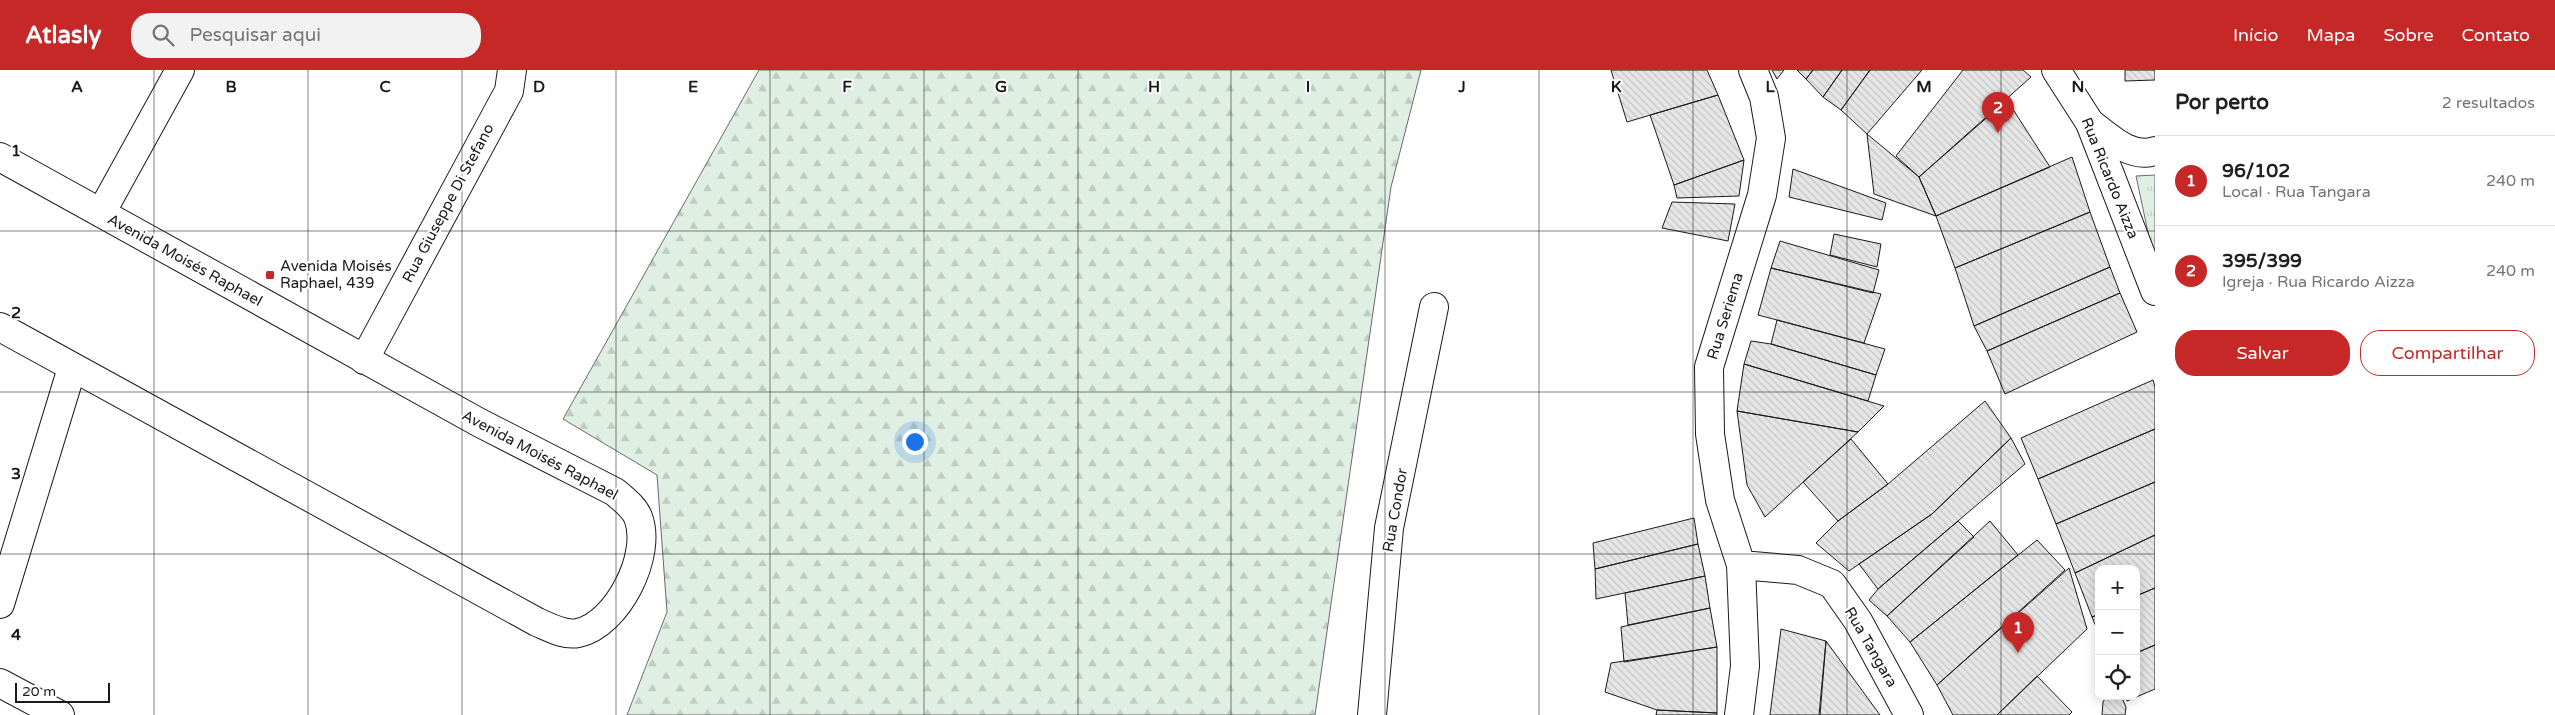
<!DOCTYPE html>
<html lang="pt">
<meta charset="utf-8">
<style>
body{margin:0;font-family:"Varela Round",sans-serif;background:#f2f2f2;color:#202124}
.controls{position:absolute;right:15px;bottom:15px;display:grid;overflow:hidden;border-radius:10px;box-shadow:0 2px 12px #0003}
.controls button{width:45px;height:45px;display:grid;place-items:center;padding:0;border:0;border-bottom:1px solid #e0e0e0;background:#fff;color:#202124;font:25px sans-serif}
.scale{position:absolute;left:15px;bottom:12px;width:95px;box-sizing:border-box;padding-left:5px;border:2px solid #1a1a1a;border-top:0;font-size:14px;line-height:18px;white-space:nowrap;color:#1a1a1a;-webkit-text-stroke:4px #fff;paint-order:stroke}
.you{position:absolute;left:914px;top:371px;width:18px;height:18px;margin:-12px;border:4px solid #fff;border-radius:50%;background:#1a73e8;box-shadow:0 0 0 8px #1a73e833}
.badge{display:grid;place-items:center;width:32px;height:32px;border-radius:50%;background:#c62828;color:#fff;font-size:16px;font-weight:700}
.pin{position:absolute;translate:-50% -41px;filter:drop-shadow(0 1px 2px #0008)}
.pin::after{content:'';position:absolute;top:26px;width:18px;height:15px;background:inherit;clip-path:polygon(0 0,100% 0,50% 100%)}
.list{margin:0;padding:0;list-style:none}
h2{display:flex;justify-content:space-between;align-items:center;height:65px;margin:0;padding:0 20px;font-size:21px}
h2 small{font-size:16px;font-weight:400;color:#757577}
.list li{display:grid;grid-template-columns:32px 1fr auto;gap:15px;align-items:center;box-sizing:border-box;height:90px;padding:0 20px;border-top:1px solid #e0e0e0}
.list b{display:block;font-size:19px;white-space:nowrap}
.list p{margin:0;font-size:16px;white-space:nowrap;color:#757577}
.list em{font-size:16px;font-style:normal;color:#757577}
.actions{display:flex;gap:10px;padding:15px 20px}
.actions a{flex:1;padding:11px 0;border:1px solid #c62828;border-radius:20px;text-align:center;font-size:18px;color:#c62828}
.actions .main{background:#c62828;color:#fff}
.icon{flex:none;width:28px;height:28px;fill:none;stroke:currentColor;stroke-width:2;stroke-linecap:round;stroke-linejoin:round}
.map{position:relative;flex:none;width:2155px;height:645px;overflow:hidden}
header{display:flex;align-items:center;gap:30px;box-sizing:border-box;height:70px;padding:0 25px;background:#c62828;color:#fff}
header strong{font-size:24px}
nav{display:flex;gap:28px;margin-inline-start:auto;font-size:18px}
.search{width:350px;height:45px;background:#f2f2f2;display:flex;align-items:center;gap:12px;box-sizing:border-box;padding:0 18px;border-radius:20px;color:#757577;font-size:19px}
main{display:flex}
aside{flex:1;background:#fff}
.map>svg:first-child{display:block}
</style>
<header>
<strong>Atlasly</strong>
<div class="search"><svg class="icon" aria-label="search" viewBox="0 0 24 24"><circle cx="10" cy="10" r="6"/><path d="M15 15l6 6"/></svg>Pesquisar aqui</div>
<nav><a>Início</a><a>Mapa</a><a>Sobre</a><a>Contato</a></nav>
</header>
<main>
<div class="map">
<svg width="2155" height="645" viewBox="0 0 2155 645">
<defs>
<pattern id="forest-firs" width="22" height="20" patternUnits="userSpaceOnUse" patternTransform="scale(1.25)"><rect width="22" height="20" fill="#e0efe3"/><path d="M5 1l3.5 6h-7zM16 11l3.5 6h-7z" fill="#c0ccc2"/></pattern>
<pattern id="park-tufts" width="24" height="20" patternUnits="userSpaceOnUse" patternTransform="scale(1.25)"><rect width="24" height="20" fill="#e0efe3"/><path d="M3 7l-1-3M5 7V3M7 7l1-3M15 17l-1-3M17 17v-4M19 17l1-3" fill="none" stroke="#c0ccc2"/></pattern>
<pattern id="building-back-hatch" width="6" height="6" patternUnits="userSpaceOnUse" patternTransform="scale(1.25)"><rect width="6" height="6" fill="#e6e6e6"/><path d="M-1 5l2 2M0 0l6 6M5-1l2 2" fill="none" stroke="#c5c5c5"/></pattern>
</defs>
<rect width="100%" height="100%" fill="#fff"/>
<!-- forest -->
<path fill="url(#forest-firs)" stroke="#6a6a6a" d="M 759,0 L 1421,0 L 1391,117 L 1315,645 L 627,645 L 667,542 L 657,405 L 563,349 Z"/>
<!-- park -->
<path fill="url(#park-tufts)" stroke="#6a6a6a" d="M 2155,105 L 2155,183 L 2152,181 L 2136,106 Z"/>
<!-- building -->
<path fill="url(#building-back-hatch)" stroke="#1a1a1a" d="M 1611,0 L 1707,0 L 1718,25 L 1627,52 Z
M 1772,0 L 1784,0 L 1777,9 Z
M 1797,0 L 1813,0 L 1806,9 Z
M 1813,0 L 1842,0 L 1823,27 L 1806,9 Z
M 1842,0 L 1870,0 L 1841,40 L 1823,27 Z
M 1870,0 L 1922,0 L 1867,64 L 1841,40 Z
M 1963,0 L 2023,0 L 2031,7 L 1919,107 L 1896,86 Z
M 2125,0 L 2155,0 L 2155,10 L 2125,11 Z
M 1718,25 L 1744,90 L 1674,115 L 1650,45 Z
M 2007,30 L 2050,97 L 1936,146 L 1919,107 Z
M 1867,64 L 1919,107 L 1936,146 L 1874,124 Z
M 2072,87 L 2090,142 L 1955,198 L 1936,146 Z
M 1744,90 L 1739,126 L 1677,128 L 1674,115 Z
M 1793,99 L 1886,133 L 1882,150 L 1789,127 Z
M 1672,132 L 1735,134 L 1728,171 L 1662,158 Z
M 2090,142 L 2110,197 L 1974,256 L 1955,198 Z
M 1834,164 L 1881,174 L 1877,197 L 1830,185 Z
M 1780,171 L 1879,200 L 1873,223 L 1771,198 Z
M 2110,197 L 2120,223 L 1987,281 L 1974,256 Z
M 1771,198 L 1881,224 L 1864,273 L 1758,245 Z
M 2120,223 L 2137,262 L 2005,324 L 1987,281 Z
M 1777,250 L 1885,279 L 1876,305 L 1771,274 Z
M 1751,271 L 1771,274 L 1876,305 L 1868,331 L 1744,294 Z
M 1744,294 L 1884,336 L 1858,362 L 1737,341 Z
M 2153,310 L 2155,317 L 2155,359 L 2038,409 L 2021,368 Z
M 1985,331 L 2011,368 L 1932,444 L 1849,501 L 1816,473 L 1838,451 L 1888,414 Z
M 1737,341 L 1858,362 L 1765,447 L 1747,415 Z
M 2155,359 L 2155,412 L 2056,454 L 2038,409 Z
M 2011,368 L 2025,394 L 1878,519 L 1859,494 L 1932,444 Z
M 1851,369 L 1888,414 L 1838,451 L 1803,412 Z
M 2155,412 L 2155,465 L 2075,503 L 2056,454 Z
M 1694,448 L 1698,474 L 1595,499 L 1593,473 Z
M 1958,451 L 1974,467 L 1887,546 L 1869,530 L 1878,519 Z
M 1990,451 L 2018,485 L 1910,572 L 1887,546 Z
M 2155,465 L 2155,518 L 2136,526 L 2136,499 L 2099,499 L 2099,544 L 2092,547 L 2075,503 Z
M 2037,470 L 2065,500 L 1937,615 L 1910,572 Z
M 1698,474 L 1705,506 L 1596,529 L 1595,499 Z
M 2069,498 L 2087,559 L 1997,645 L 1953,645 L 1937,615 Z
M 1705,506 L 1710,538 L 1628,555 L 1625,523 Z
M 2155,518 L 2155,575 L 2136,583 L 2136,526 Z
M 1710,538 L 1717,577 L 1624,592 L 1621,557 Z
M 2099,544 L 2099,564 L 2092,547 Z
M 1781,559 L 1826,571 L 1819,645 L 1770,645 Z
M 1826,571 L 1880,645 L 1820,645 Z
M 2155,575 L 2155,619 L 2127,631 L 2126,626 L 2136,626 L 2136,583 Z
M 1717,577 L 1717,643 L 1657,640 L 1605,622 L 1611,593 Z
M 2037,606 L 2072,642 L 2069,645 L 1997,645 Z
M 2107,626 L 2121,626 L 2126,637 L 2125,645 L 2102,645 L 2103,632 Z
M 1657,640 L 1717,643 L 1717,645 L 1656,645 Z"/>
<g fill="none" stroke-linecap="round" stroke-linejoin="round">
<defs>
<path id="minor" d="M 2090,53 C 2109,67 2130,89 2155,81
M 0,87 L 480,353 L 615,422 C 623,429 634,437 638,447 C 653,485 617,555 578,563 C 564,566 549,557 537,552 L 0,257
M 101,143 L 180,0
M 364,290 L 509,21 L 512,0
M 1741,495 L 1798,500 L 1832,514 L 1858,551 L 1909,645
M 0,534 L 72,298
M 0,613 L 60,645
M 1372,645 L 1389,458 L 1434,237
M 1739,645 L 1745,596 L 1741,495 L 1720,430 L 1710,364 L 1709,297 L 1762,125 L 1771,68 L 1764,27 L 1753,0"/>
<path id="tertiary" d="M 2056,0 L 2090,53 L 2155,221"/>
</defs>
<!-- minor casing -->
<use href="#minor" stroke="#1a1a1a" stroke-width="30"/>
<!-- tertiary casing -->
<use href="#tertiary" stroke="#1a1a1a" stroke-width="30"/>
<!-- minor -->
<use href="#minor" stroke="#fff" stroke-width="28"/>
<!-- tertiary -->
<use href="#tertiary" stroke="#fff" stroke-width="28"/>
</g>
<!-- grid -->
<path fill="none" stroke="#1a1a1a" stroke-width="1" stroke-opacity="0.55" d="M 154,0 L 154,645M 308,0 L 308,645M 462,0 L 462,645M 616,0 L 616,645M 770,0 L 770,645M 924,0 L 924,645M 1078,0 L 1078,645M 1231,0 L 1231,645M 1385,0 L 1385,645M 1539,0 L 1539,645M 1693,0 L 1693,645M 1847,0 L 1847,645M 2001,0 L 2001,645M 0,161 L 2155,161M 0,322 L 2155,322M 0,484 L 2155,484"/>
<!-- markers -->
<rect fill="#c62828" stroke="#fff" stroke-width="2" x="265" y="200" width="10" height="10" rx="2.5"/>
<g text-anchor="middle" stroke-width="4" stroke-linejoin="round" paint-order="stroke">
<!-- street labels -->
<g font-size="15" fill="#1a1a1a" stroke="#fff">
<text transform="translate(2110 108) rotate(68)" y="5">Rua Ricardo Aizza</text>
<text transform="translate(448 133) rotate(-62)" y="5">Rua Giuseppe Di Stefano</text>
<text transform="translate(185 190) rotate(29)" y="5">Avenida Moisés Raphael</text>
<text transform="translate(1725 246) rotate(-73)" y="5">Rua Seriema</text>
<text transform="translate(540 385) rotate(28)" y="5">Avenida Moisés Raphael</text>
<text transform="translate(1395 440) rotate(-80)" y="5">Rua Condor</text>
<text transform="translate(1871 577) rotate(60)" y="5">Rua Tangara</text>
</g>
<!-- poi labels -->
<g font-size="15" fill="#1a1a1a" stroke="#fff" text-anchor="start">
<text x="280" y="201">Avenida Moisés<tspan x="280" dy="17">Raphael, 439</tspan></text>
</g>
</g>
<g font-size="16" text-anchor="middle" font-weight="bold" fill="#1a1a1a" stroke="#fff" stroke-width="4" stroke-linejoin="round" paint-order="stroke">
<text x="77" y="22">A</text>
<text x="231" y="22">B</text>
<text x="385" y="22">C</text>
<text x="539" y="22">D</text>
<text x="693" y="22">E</text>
<text x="847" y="22">F</text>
<text x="1001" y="22">G</text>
<text x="1154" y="22">H</text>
<text x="1308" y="22">I</text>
<text x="1462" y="22">J</text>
<text x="1616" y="22">K</text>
<text x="1770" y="22">L</text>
<text x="1924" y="22">M</text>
<text x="2078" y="22">N</text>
<text x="16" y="86">1</text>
<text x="16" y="248">2</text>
<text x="16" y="409">3</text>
<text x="16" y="570">4</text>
</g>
</svg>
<div class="controls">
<button>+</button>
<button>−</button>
<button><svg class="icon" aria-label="locate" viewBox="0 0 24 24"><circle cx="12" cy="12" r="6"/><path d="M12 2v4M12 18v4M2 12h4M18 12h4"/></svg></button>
</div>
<div class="scale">20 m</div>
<div class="you"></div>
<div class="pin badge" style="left:2018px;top:583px">1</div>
<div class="pin badge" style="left:1998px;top:63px">2</div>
</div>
<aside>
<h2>Por perto<small>2 resultados</small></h2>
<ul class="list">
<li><span class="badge">1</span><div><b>96/102</b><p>Local · Rua Tangara</p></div><em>240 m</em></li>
<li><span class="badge">2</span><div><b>395/399</b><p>Igreja · Rua Ricardo Aizza</p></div><em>240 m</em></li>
</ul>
<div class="actions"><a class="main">Salvar</a><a>Compartilhar</a></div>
</aside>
</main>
